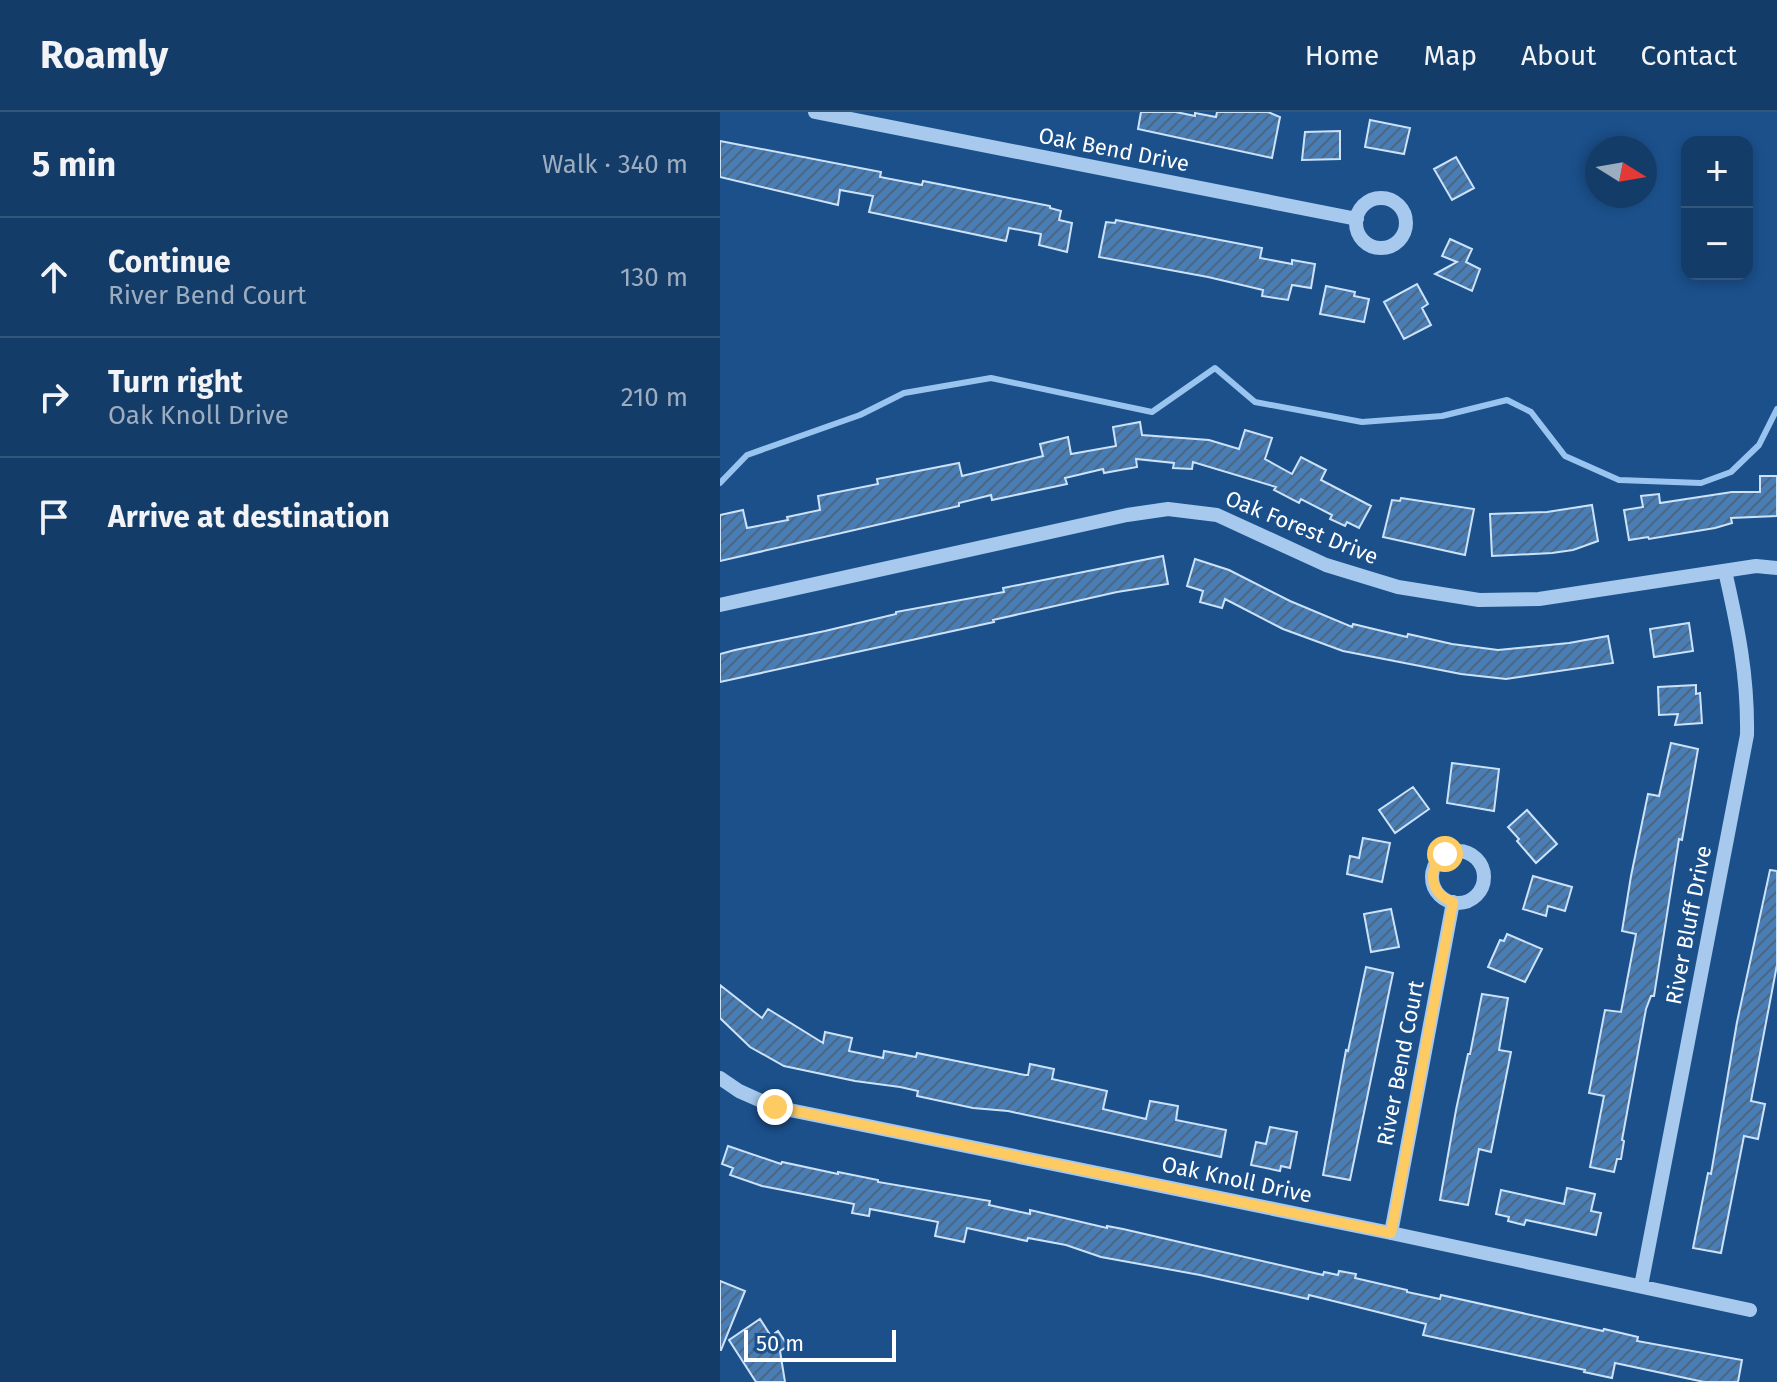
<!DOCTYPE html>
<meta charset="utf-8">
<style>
body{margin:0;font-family:"Fira Sans",sans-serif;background:#214771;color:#f1f3f6}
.controls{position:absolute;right:24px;top:24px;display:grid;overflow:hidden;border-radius:16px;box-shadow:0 4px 12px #0003}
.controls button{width:72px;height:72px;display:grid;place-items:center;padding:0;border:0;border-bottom:2px solid #33567c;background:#143c68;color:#f1f3f6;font:40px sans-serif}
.compass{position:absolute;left:865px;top:24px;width:72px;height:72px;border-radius:50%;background:#143c68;box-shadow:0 4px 12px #0003;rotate:101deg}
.scale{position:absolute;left:24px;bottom:20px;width:152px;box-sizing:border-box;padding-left:8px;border:4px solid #fff;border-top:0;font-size:22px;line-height:28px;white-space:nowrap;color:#fff;-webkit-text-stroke:6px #1b508b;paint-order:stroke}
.stop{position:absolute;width:24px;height:24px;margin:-18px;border:6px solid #fecb63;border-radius:50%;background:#fff}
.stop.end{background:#fecb63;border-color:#fff;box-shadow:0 2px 8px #0008}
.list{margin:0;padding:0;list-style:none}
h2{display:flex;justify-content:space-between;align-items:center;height:104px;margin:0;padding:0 32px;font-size:34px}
h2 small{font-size:26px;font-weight:400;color:#9dadc0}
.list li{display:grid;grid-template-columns:52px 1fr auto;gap:24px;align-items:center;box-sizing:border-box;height:120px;padding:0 32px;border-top:2px solid #33567c}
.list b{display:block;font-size:30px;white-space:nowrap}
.list p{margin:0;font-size:26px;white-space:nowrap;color:#9dadc0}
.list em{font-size:26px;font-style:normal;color:#9dadc0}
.icon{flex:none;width:44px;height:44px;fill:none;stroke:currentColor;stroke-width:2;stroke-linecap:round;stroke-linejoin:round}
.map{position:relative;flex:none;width:1057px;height:1270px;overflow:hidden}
header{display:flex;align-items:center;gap:48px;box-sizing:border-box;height:112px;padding:0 40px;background:#143c68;border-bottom:2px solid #33567c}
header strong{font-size:38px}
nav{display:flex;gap:44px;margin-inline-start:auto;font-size:28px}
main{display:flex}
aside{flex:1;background:#143c68}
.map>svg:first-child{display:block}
</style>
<header>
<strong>Roamly</strong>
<nav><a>Home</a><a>Map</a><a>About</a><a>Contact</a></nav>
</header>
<main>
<aside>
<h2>5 min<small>Walk · 340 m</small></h2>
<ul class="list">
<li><svg class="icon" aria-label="ahead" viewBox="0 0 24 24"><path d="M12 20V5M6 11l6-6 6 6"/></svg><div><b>Continue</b><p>River Bend Court</p></div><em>130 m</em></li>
<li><svg class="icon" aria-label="right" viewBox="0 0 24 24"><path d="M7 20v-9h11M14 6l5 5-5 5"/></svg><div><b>Turn right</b><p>Oak Knoll Drive</p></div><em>210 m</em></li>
<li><svg class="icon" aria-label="arrive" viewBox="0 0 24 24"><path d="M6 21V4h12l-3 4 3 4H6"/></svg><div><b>Arrive at destination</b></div></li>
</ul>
</aside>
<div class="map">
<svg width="1057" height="1270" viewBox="0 0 1057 1270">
<defs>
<pattern id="building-hatch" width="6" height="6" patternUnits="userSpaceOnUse" patternTransform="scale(2)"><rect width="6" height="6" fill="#487db5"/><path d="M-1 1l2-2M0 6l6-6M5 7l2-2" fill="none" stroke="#4a6786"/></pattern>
</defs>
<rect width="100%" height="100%" fill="#1b508b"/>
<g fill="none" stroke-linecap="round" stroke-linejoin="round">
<!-- stream -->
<path stroke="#99c4ef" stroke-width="6" d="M 0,371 L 27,343 L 140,303 L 184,281 L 271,266 L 432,300 L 495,256 L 535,290 L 642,310 L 722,304 L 787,288 L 811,300 L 845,344 L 899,368 L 981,371 L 1011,360 L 1039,333 L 1057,297"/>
</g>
<!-- building -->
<path fill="url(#building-hatch)" stroke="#cce2f9" stroke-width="2" d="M 421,0 L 456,0 L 475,4 L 475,1 L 496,5 L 497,0 L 548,0 L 560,5 L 552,46 L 418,17 Z
M 650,8 L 690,16 L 684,42 L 645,35 Z
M 620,19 L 620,47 L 582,48 L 585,20 Z
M 0,29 L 161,60 L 160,65 L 202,73 L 203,69 L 330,94 L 330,96 L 341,99 L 339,108 L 352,111 L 347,140 L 319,133 L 321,122 L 289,116 L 286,129 L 149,100 L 153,84 L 120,78 L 118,93 L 0,65 Z
M 736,45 L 754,76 L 732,88 L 714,57 Z
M 396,108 L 542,136 L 540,146 L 572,152 L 572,148 L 595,152 L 591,176 L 572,173 L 568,188 L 542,184 L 543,178 L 488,165 L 379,145 L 386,110 L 395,111 Z
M 730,127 L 752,137 L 746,150 L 760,157 L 752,179 L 715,162 L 737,150 L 722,144 Z
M 697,172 L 708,192 L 702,196 L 711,213 L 684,227 L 664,190 Z
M 606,174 L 635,180 L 634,184 L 649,187 L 644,210 L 600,202 Z
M 420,310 L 422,323 L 489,328 L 519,337 L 525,318 L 552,326 L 545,347 L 572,362 L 581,345 L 606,358 L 601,368 L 651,394 L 639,416 L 627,410 L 625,414 L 610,407 L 612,403 L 581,387 L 579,391 L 554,378 L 556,375 L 473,350 L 472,357 L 453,356 L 454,351 L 416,347 L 417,355 L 384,361 L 383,357 L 345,366 L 347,372 L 272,388 L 271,383 L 239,391 L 239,394 L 0,449 L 0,403 L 23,398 L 27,416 L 68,408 L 67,405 L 100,398 L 98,384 L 158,372 L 157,367 L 239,351 L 242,364 L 323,344 L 320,332 L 348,325 L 351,342 L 396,334 L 393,315 Z
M 1040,364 L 1057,364 L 1057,404 L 1011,406 L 1012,411 L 995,416 L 929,427 L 928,425 L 909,428 L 904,398 L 923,395 L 921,384 L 939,382 L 940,391 L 1012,380 L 1040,380 Z
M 681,386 L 754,397 L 745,443 L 663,425 L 672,388 L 680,389 Z
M 872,393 L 878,429 L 853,438 L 832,441 L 772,444 L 770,402 L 827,400 Z
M 443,444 L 448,472 L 397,480 L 273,508 L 274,510 L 0,570 L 0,542 L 15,538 L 105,519 L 176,502 L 176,500 L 284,480 L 283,476 Z
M 475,447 L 509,458 L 570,489 L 632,515 L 633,512 L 687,525 L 688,522 L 732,532 L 778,538 L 849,531 L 888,524 L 893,551 L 786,567 L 741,562 L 623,539 L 563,517 L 505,487 L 502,496 L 480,490 L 483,479 L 467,474 Z
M 969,511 L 973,539 L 934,545 L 930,517 Z
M 976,573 L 976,582 L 980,581 L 982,611 L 955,613 L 958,602 L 939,603 L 938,575 Z
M 951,631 L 978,637 L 962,728 L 959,727 L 934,884 L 931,884 L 926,897 L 902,1028 L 904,1029 L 901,1047 L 897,1047 L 894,1060 L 870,1055 L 884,984 L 869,981 L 885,898 L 901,900 L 916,822 L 902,819 L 911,764 L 928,682 L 939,684 Z
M 732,651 L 779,657 L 774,699 L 727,691 Z
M 693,675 L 709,697 L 675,721 L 659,698 Z
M 807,698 L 837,732 L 816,751 L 797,729 L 799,727 L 788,715 Z
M 643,726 L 670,731 L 662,770 L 627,762 L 630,744 L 639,746 Z
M 1050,758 L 1057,759 L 1057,853 L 1031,989 L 1045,992 L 1038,1027 L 1024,1024 L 1001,1141 L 973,1136 L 988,1061 L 991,1062 L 1017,910 Z
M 813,764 L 852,775 L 845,799 L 828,794 L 826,804 L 803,797 Z
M 671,797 L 679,835 L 651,840 L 644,802 Z
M 787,822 L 822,837 L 805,870 L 768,855 L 780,828 L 784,829 Z
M 646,855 L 673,861 L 630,1068 L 603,1063 L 626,938 L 628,939 Z
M 0,873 L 42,906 L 48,897 L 103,931 L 105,920 L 132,926 L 129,939 L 163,946 L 164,939 L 196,945 L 197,941 L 305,963 L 308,963 L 310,952 L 334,957 L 332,967 L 387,979 L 383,997 L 426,1007 L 430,989 L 458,994 L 456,1008 L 506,1018 L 501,1045 L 288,999 L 253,996 L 197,984 L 198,979 L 180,975 L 135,969 L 64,954 L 30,935 L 0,906 Z
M 762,882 L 788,886 L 779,938 L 791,940 L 771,1040 L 759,1037 L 748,1093 L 720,1088 L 736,998 L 748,942 L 750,942 Z
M 550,1015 L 577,1020 L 570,1056 L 561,1054 L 560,1059 L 531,1053 L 536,1030 L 546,1032 Z
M 8,1034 L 61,1052 L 62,1050 L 118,1062 L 118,1060 L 158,1068 L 158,1070 L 270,1089 L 269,1093 L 310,1102 L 310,1098 L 387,1116 L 387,1114 L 403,1117 L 603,1163 L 604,1160 L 618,1163 L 619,1159 L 636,1162 L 635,1166 L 687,1178 L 687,1180 L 720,1187 L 721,1183 L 883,1219 L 884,1217 L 918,1225 L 917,1229 L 1022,1248 L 1018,1270 L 984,1270 L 895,1251 L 892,1266 L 864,1260 L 865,1258 L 703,1223 L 706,1212 L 589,1183 L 588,1187 L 480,1163 L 381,1145 L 346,1133 L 308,1126 L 307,1129 L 247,1116 L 244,1130 L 215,1124 L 218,1110 L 150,1097 L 149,1104 L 132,1101 L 134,1092 L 42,1074 L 10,1063 L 13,1056 L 2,1052 Z
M 847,1076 L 875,1082 L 871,1099 L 881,1101 L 876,1123 L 806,1108 L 804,1113 L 788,1109 L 789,1105 L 776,1102 L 781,1078 L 844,1092 Z
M 0,1169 L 25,1179 L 1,1238 L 0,1238 Z
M 40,1207 L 51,1224 L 58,1219 L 68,1234 L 60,1239 L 65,1270 L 36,1270 L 9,1228 Z"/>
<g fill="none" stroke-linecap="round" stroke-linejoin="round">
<!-- minor -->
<path stroke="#a6c9ed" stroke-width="14" d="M 95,0 L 637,107
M636 111a25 25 0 1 1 50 0a25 25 0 1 1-50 0Z
M 0,493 L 407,403 L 448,397 L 497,403 L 606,453 L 678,475 L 759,488 L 819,487 L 1036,454 L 1057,456
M712 765a26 26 0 1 1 52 0a26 26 0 1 1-52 0Z
M 0,966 L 19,979 L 55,995 L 671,1121 L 1030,1198
M 671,1121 L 733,790
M 921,1174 L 1027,623 C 1028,564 1018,516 1005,459"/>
</g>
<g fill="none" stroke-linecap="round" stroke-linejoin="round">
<!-- route -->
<path stroke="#fecb63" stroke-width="10" d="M 55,995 L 671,1121 L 733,790 C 710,782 706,757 725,742"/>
</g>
<g text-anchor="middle" stroke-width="6" stroke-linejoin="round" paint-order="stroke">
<!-- street labels -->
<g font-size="22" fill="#fff" stroke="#1b508b">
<text transform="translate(394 37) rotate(11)" y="8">Oak Bend Drive</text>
<text transform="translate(582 415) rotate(22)" y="8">Oak Forest Drive</text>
<text transform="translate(968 813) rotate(-79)" y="8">River Bluff Drive</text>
<text transform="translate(680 951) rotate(-79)" y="8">River Bend Court</text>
<text transform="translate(517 1067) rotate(12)" y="8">Oak Knoll Drive</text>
</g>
</g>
</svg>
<div class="controls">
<button>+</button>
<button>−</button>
</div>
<svg class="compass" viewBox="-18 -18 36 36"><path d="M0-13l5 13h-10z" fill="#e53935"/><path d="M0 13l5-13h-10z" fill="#9dadc0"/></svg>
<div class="scale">50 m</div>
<div class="stop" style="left:725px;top:742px"></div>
<div class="stop end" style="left:55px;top:995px"></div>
</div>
</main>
